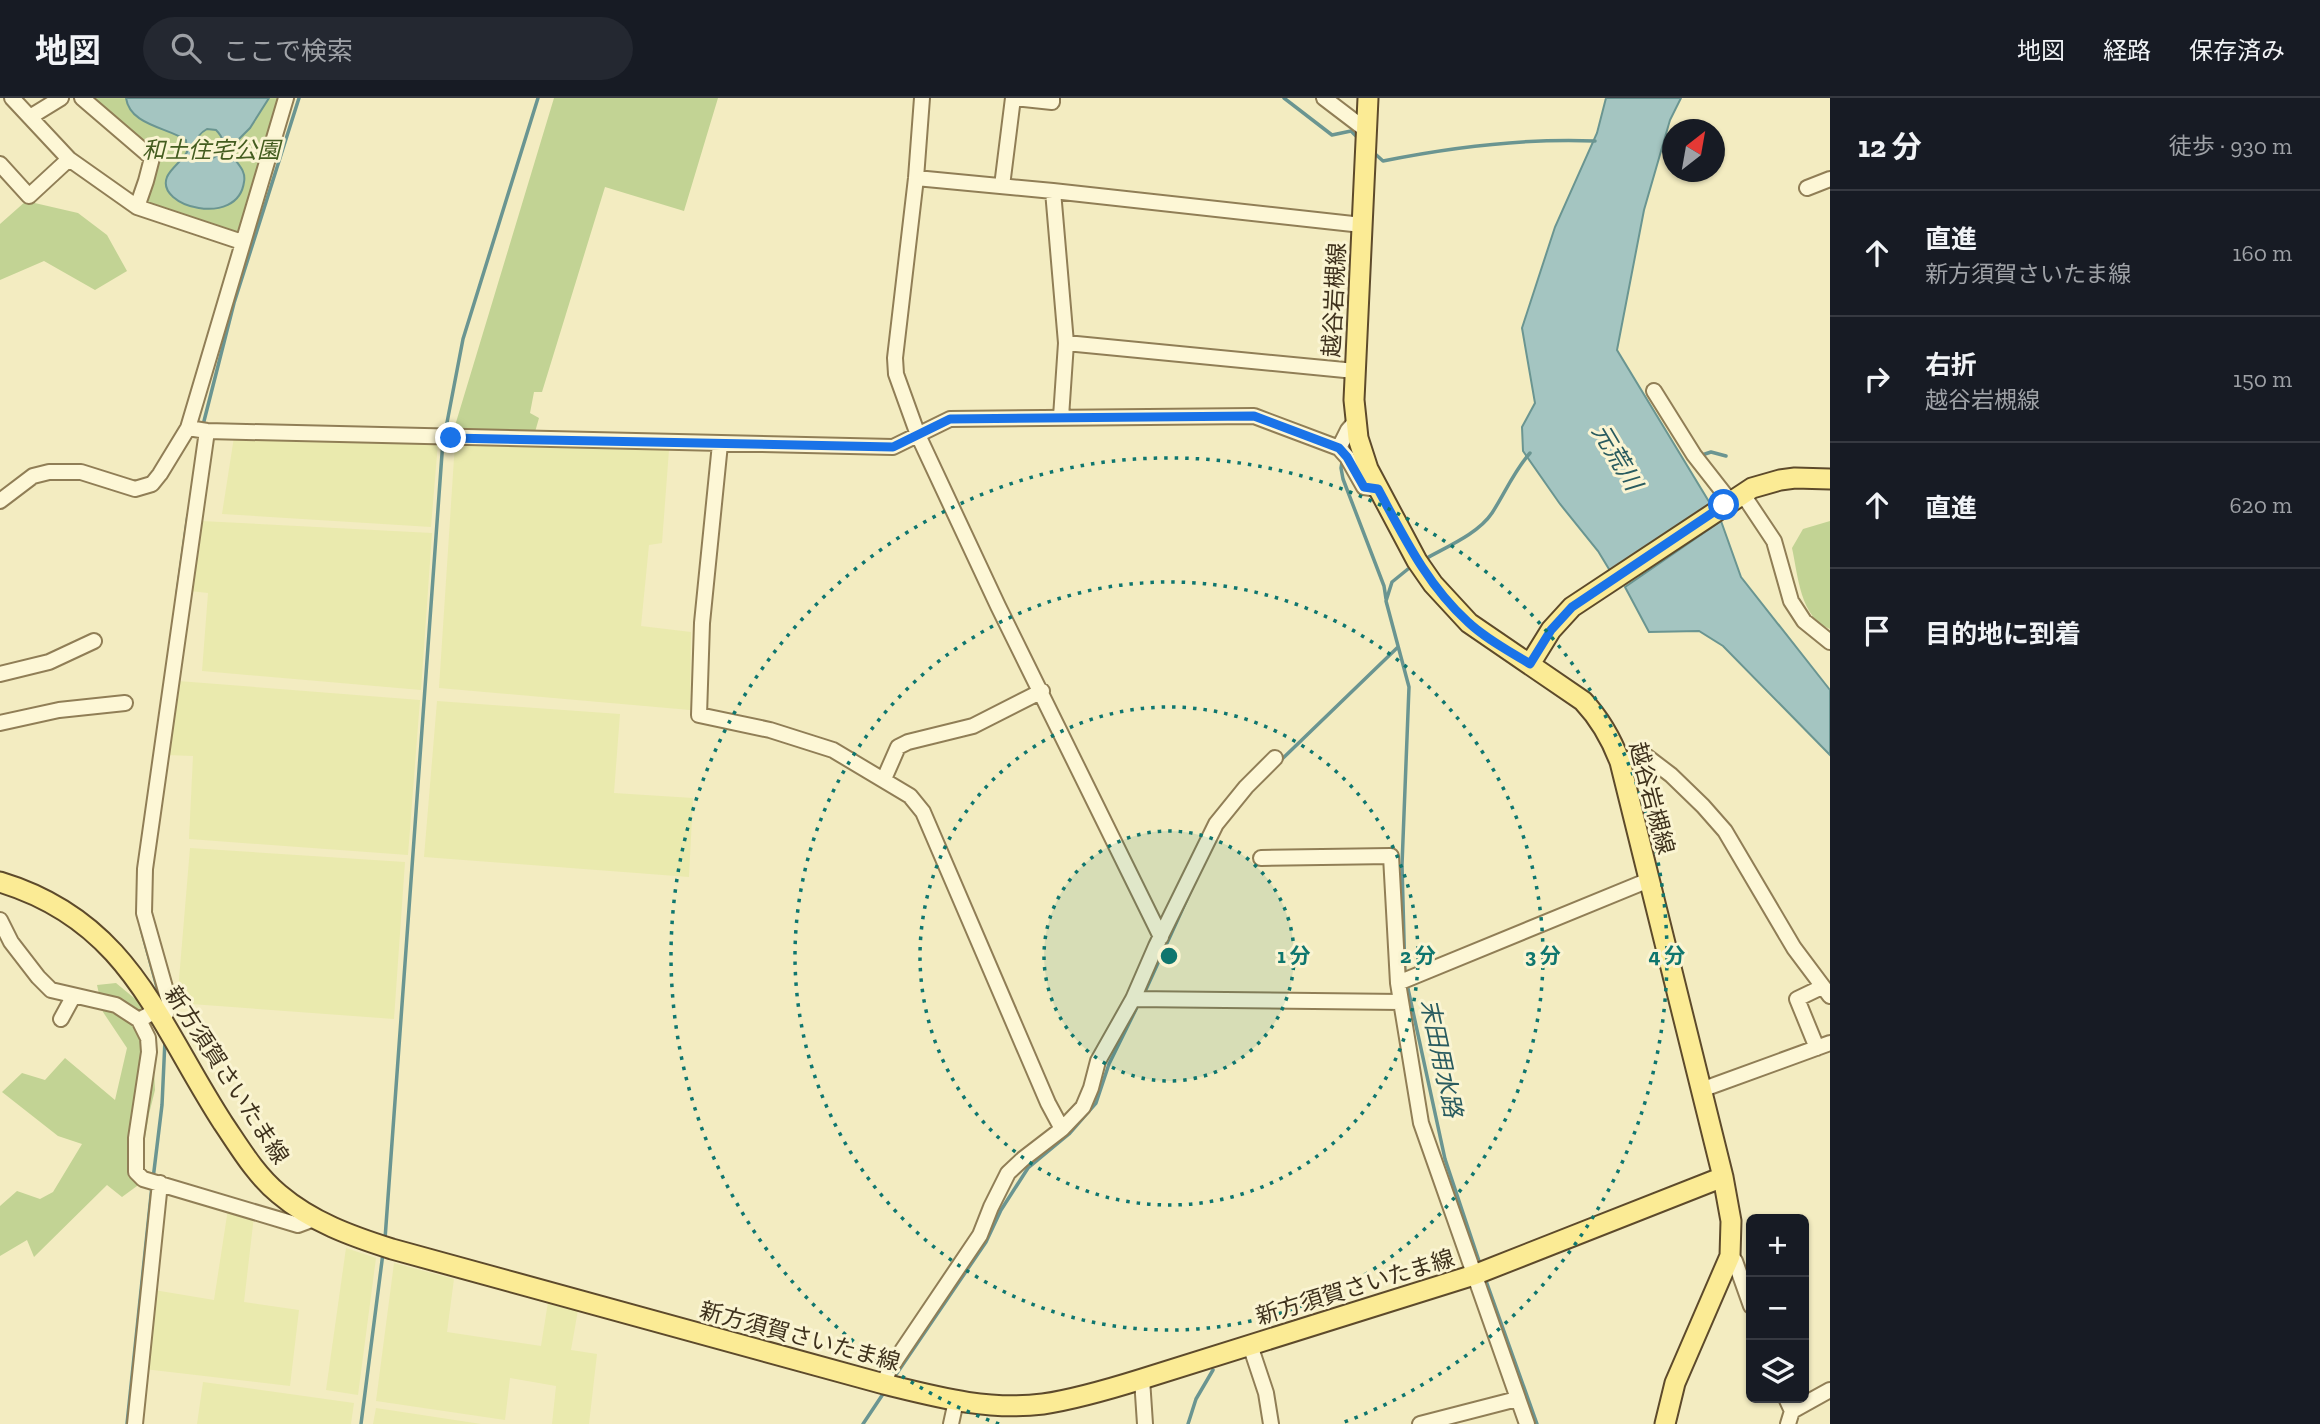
<!DOCTYPE html>
<html lang="ja">
<meta charset="utf-8">
<style>
body{margin:0;font-family:"Zilla Slab","Noto Sans JP",serif;background:#242831;color:#f1f3f6}
.controls{position:absolute;right:21px;bottom:21px;display:grid;overflow:hidden;border-radius:10px;box-shadow:0 2px 5px #0004}
.controls button{width:63px;height:63px;display:grid;place-items:center;padding:0;border:0;border-bottom:2px solid #363941;background:#171b24;color:#f1f3f6;font:35px sans-serif}
.compass{position:absolute;left:1662px;top:21px;width:63px;height:63px;border-radius:50%;background:#171b24;box-shadow:0 2px 5px #0004;rotate:31deg}
.stop{position:absolute;width:21px;height:21px;margin:-16px;border:5px solid #1a73e8;border-radius:50%;background:#fff}
.stop.end{background:#1a73e8;border-color:#fff;box-shadow:0 2px 7px #0008}
.list{margin:0;padding:0;list-style:none}
h2{display:flex;justify-content:space-between;align-items:center;height:91px;margin:0;padding:0 28px;font-size:30px}
h2 small{font-size:23px;font-weight:400;color:#9ea1a6}
.list li{display:grid;grid-template-columns:46px 1fr auto;gap:21px;align-items:center;box-sizing:border-box;height:126px;padding:0 28px;border-top:2px solid #363941}
.list b{display:block;font-size:26px;white-space:nowrap}
.list p{margin:0;font-size:23px;white-space:nowrap;color:#9ea1a6}
.list em{font-size:23px;font-style:normal;color:#9ea1a6}
.icon{flex:none;width:38px;height:38px;fill:none;stroke:currentColor;stroke-width:2;stroke-linecap:round;stroke-linejoin:round}
.map{position:relative;flex:none;width:1830px;height:1326px;overflow:hidden}
header{display:flex;align-items:center;gap:42px;box-sizing:border-box;height:98px;padding:0 35px;background:#171b24;border-bottom:2px solid #363941}
header strong{font-size:33px}
nav{display:flex;gap:38px;margin-inline-start:auto;font-size:24px}
.search{width:490px;height:63px;background:#242831;display:flex;align-items:center;gap:18px;box-sizing:border-box;padding:0 24px;border-radius:38px;color:#9ea1a6;font-size:26px}
main{display:flex}
aside{flex:1;background:#171b24}
.map>svg:first-child{display:block}
</style>
<header>
<strong>地図</strong>
<div class="search"><svg class="icon" aria-label="search" viewBox="0 0 24 24"><circle cx="10" cy="10" r="6"/><path d="M15 15l6 6"/></svg>ここで検索</div>
<nav><a>地図</a><a>経路</a><a>保存済み</a></nav>
</header>
<main>
<div class="map">
<svg width="1830" height="1326" viewBox="0 0 1830 1326">
<rect width="100%" height="100%" fill="#f3ecc1"/>
<!-- farmland -->
<path fill="#eaeaae" d="M 234,339 L 438,345 L 431,429 L 222,416 Z
M 455,345 L 669,352 L 662,445 L 649,447 L 641,528 L 691,534 L 690,612 L 439,590 Z
M 201,423 L 432,435 L 421,592 L 202,573 L 208,495 L 190,493 Z
M 178,583 L 420,602 L 408,757 L 189,741 L 193,658 L 166,657 Z
M 437,603 L 620,616 L 614,695 L 693,700 L 689,779 L 424,759 Z
M 190,750 L 405,764 L 394,921 L 177,905 Z
M 228,1111 L 254,1118 L 244,1204 L 299,1212 L 290,1288 L 144,1271 L 154,1192 L 214,1202 Z
M 346,1150 L 376,1160 L 358,1297 L 326,1292 Z
M 394,1165 L 454,1181 L 447,1234 L 541,1248 L 548,1204 L 578,1212 L 571,1252 L 597,1256 L 589,1326 L 552,1326 L 556,1288 L 510,1280 L 505,1322 L 376,1303 Z
M 203,1284 L 354,1305 L 351,1326 L 197,1326 Z
M 376,1310 L 481,1326 L 373,1326 Z"/>
<!-- green -->
<path fill="#c2d394" d="M 89,0 L 280,0 L 240,131 L 235,135 L 147,108 L 145,103 L 159,57 Z
M 554,0 L 718,0 L 684,113 L 605,89 L 542,294 L 534,294 L 530,315 L 539,320 L 535,334 L 454,331 Z
M 26,103 L 78,115 L 107,137 L 127,173 L 95,192 L 44,163 L 0,182 L 0,126 Z
M 1830,423 L 1830,531 C 1800,520 1798,477 1792,450 L 1803,431 Z
M 116,885 L 145,909 L 152,926 L 155,992 L 149,1016 L 137,1088 L 122,1099 L 107,1087 L 34,1159 L 27,1142 L 0,1158 L 0,1108 L 17,1093 L 40,1101 L 53,1094 L 82,1046 L 58,1038 L 2,994 L 22,975 L 45,982 L 65,960 L 115,1002 L 127,950 L 103,914 L 97,887 Z"/>
<!-- water -->
<path fill="#a4c5c1" stroke="#6a9591" stroke-width="2" fill-rule="evenodd" d="M 126,0 L 269,0 L 250,30 L 230,50 C 231,63 247,69 244,84 C 238,130 155,109 167,79 C 171,70 182,63 187,54 L 186,42 C 166,29 130,27 126,0 ZM 207,31 L 216,32 C 224,40 224,45 220,56 L 211,61 C 195,55 191,40 207,31 Z
M 1606,0 L 1681,0 L 1670,22 L 1644,112 L 1617,252 L 1711,407 L 1612,476 L 1598,453 L 1560,406 L 1523,353 L 1522,329 L 1535,305 L 1522,230 L 1555,129 L 1597,35 Z
M 1721,423 L 1741,479 L 1830,592 L 1830,657 L 1723,548 L 1699,533 L 1649,534 L 1625,489 Z"/>
<g fill="none" stroke-linecap="round" stroke-linejoin="round">
<!-- stream -->
<path stroke="#6a9591" stroke-width="3.5" d="M 1284,0 L 1332,37 L 1351,33 L 1360,42
M 1373,54 L 1383,63 C 1453,49 1523,40 1595,43
M 203,327 L 234,205 L 299,0
M 445,335 L 463,241 L 538,0
M 1702,357 L 1711,354 L 1726,358
M 1342,364 L 1341,370 L 1343,381 L 1384,488 L 1386,501
M 1425,461 C 1446,449 1478,436 1492,415 C 1505,395 1514,373 1530,355
M 177,496 L 188,417
M 1279,664 L 1398,549
M 138,799 L 138,819
M 141,830 L 161,904
M 1405,878 L 1402,767 L 1409,589 L 1386,503 L 1392,484 L 1408,471
M 1407,886 L 1445,1061 L 1480,1166
M 1143,898 L 1192,790
M 153,1081 L 162,1007 L 165,942
M 385,1141 L 443,342
M 1485,1180 L 1537,1326
M 893,1281 L 986,1144 L 1001,1112 L 1028,1070 L 1069,1036 L 1096,1005 L 1109,966 L 1139,905
M 127,1326 L 152,1088
M 361,1326 L 383,1155
M 863,1326 L 885,1293
M 1188,1326 L 1196,1301 L 1213,1272"/>
<defs>
<path id="minor" d="M 12,0 L 69,61 L 137,109 L 242,144
M 82,0 L 152,60 L 146,83 L 137,109
M 922,0 L 916,80 L 895,260 L 896,276 L 918,337 L 998,508 L 1161,839
M 1324,0 L 1366,32
M 30,19 L 61,0
M 0,66 L 29,98 L 69,61
M 916,80 L 1053,93 L 1362,127
M 1002,88 L 1013,0 L 1052,4 L 1052,0
M 1807,90 L 1830,81
M 1053,93 L 1066,245 L 1061,319
M 1066,245 L 1355,273
M 1654,293 L 1694,357 L 1730,403
M 188,330 L 207,333 L 893,349 L 950,321 L 1254,318 L 1339,350 L 1347,359 L 1364,389 L 1378,391
M 720,346 L 702,525 L 699,617 L 770,632 L 833,652 L 910,698 L 923,714 L 1048,1005 L 1062,1031
M 1339,350 L 1348,332 L 1355,324
M 1742,395 L 1774,443 L 1791,503 L 1804,523 L 1830,544
M 0,403 L 33,378 L 49,374 L 81,374 L 135,391 L 152,386 L 160,376 L 188,330 L 286,0
M 0,576 L 49,564 L 94,543
M 0,625 L 59,612 L 125,605
M 1620,664 L 1640,657 L 1646,658 L 1671,677 L 1703,708 L 1725,733 L 1794,850 L 1830,898
M 884,681 L 898,649 L 908,644 L 973,628 L 1042,593
M 1261,760 L 1391,758 L 1398,885 L 1421,1025 L 1527,1326
M 0,822 L 11,844 L 38,879 L 51,892 L 116,907 L 139,922 L 152,915 L 159,918 L 166,916 L 170,907 L 144,815 L 145,771 L 207,333
M 1398,885 L 1649,782
M 1133,901 L 1401,904
M 61,921 L 73,899
M 139,922 L 148,940 L 149,954 L 136,1040 L 136,1074 L 143,1081 L 298,1127 L 314,1121
M 1817,950 L 1797,901 L 1822,889
M 1701,992 L 1830,945
M 1730,1158 L 1735,1163 L 1751,1208
M 1250,1247 L 1266,1295 L 1271,1326
M 1142,1281 L 1145,1326
M 884,1286 L 889,1272 L 980,1137 L 991,1109 L 1008,1075 L 1023,1061 L 1062,1031 L 1083,1009 L 1091,990 L 1098,963 L 1133,901 L 1156,848 L 1216,726 L 1246,689 L 1275,660
M 1786,1300 L 1792,1313 L 1788,1326
M 1792,1313 L 1830,1292
M 135,1326 L 160,1085
M 951,1326 L 956,1303
M 1420,1326 L 1517,1301"/>
<path id="major" d="M 1368,0 L 1354,302 L 1358,340 L 1368,371 L 1417,463 L 1433,486 L 1469,525 L 1583,603 C 1600,621 1611,640 1620,664 L 1723,1079 L 1731,1123 L 1730,1158 L 1675,1285 L 1665,1326
M 1530,566 L 1551,532 L 1572,509 L 1752,390 L 1780,382 L 1795,380 L 1830,381
M 0,784 C 129,823 157,923 223,1025 C 240,1050 255,1076 279,1096 C 312,1124 351,1138 392,1151 L 884,1286 C 937,1299 988,1313 1043,1306 C 1077,1301 1110,1291 1142,1281 L 1474,1177 L 1723,1079"/>
</defs>
<!-- minor casing -->
<use href="#minor" stroke="#907e56" stroke-width="18"/>
<!-- major casing -->
<use href="#major" stroke="#5d4a2b" stroke-width="23"/>
<!-- minor -->
<use href="#minor" stroke="#fdf7d6" stroke-width="14"/>
<!-- major -->
<use href="#major" stroke="#fbeb95" stroke-width="19"/>
</g>
<g fill="none" stroke-linecap="round" stroke-linejoin="round">
<!-- route -->
<path stroke="#1a73e8" stroke-width="9" d="M 451,340 L 893,349 L 950,321 L 1254,318 L 1339,350 L 1347,359 L 1364,389 L 1378,391 C 1404,439 1427,487 1468,524 C 1486,541 1509,553 1530,566 L 1551,532 L 1572,509 L 1724,407"/>
</g>
<!-- distance rings -->
<circle cx="1169" cy="858" r="125" fill="#0f766e" fill-opacity=".12"/>
<g fill="none" stroke="#0f766e" stroke-width="3.5" stroke-dasharray="3.5 7">
<circle cx="1169" cy="858" r="125"/>
<circle cx="1169" cy="858" r="249"/>
<circle cx="1169" cy="858" r="374"/>
<path d="M999 1326A498 498 0 1 1 1339 1326"/>
</g>
<g text-anchor="middle" stroke-width="6" stroke-linejoin="round" paint-order="stroke">
<!-- park labels -->
<g font-size="23" font-style="italic" fill="#445d20" stroke="#faf4d2">
<text x="211" y="60">和土住宅公園</text>
</g>
<!-- street labels -->
<g font-size="23" fill="#3e311c" stroke="#faf4d2">
<text transform="translate(1334 202) rotate(-87)" y="8">越谷岩槻線</text>
<text transform="translate(1652 700) rotate(75)" y="8">越谷岩槻線</text>
<text transform="translate(227 977) rotate(57)" y="8">新方須賀さいたま線</text>
<text transform="translate(1355 1189) rotate(-17)" y="8">新方須賀さいたま線</text>
<text transform="translate(800 1238) rotate(15)" y="8">新方須賀さいたま線</text>
</g>
<!-- water labels -->
<g font-size="24" font-style="italic" fill="#295b5f" stroke="#faf4d2">
<text transform="translate(1617 359) rotate(59)" y="8">元荒川</text>
<text transform="translate(1441 960) rotate(78)" y="8">末田用水路</text>
</g>
</g>
<circle cx="1169" cy="858" r="10" fill="#0f766e" stroke="#faf4d2" stroke-width="3.5"/>
<g font-size="21" text-anchor="middle" font-weight="bold" fill="#0f766e" stroke="#faf4d2" stroke-width="6" stroke-linejoin="round" paint-order="stroke">
<text x="1294" y="865">1 分</text>
<text x="1418" y="865">2 分</text>
<text x="1543" y="865">3 分</text>
<text x="1667" y="865">4 分</text>
</g>
</svg>
<div class="controls">
<button>+</button>
<button>−</button>
<button><svg class="icon" aria-label="layers" viewBox="0 0 24 24"><path d="M12 4l9 5-9 5-9-5zM3 14l9 5 9-5"/></svg></button>
</div>
<svg class="compass" viewBox="-18 -18 36 36"><path d="M0-13l5 13h-10z" fill="#e53935"/><path d="M0 13l5-13h-10z" fill="#9ea1a6"/></svg>
<div class="stop" style="left:1724px;top:407px"></div>
<div class="stop end" style="left:451px;top:340px"></div>
</div>
<aside>
<h2>12 分<small>徒歩 · 930 m</small></h2>
<ul class="list">
<li><svg class="icon" aria-label="ahead" viewBox="0 0 24 24"><path d="M12 20V5M6 11l6-6 6 6"/></svg><div><b>直進</b><p>新方須賀さいたま線</p></div><em>160 m</em></li>
<li><svg class="icon" aria-label="right" viewBox="0 0 24 24"><path d="M7 20v-9h11M14 6l5 5-5 5"/></svg><div><b>右折</b><p>越谷岩槻線</p></div><em>150 m</em></li>
<li><svg class="icon" aria-label="ahead" viewBox="0 0 24 24"><path d="M12 20V5M6 11l6-6 6 6"/></svg><div><b>直進</b></div><em>620 m</em></li>
<li><svg class="icon" aria-label="arrive" viewBox="0 0 24 24"><path d="M6 21V4h12l-3 4 3 4H6"/></svg><div><b>目的地に到着</b></div></li>
</ul>
</aside>
</main>
